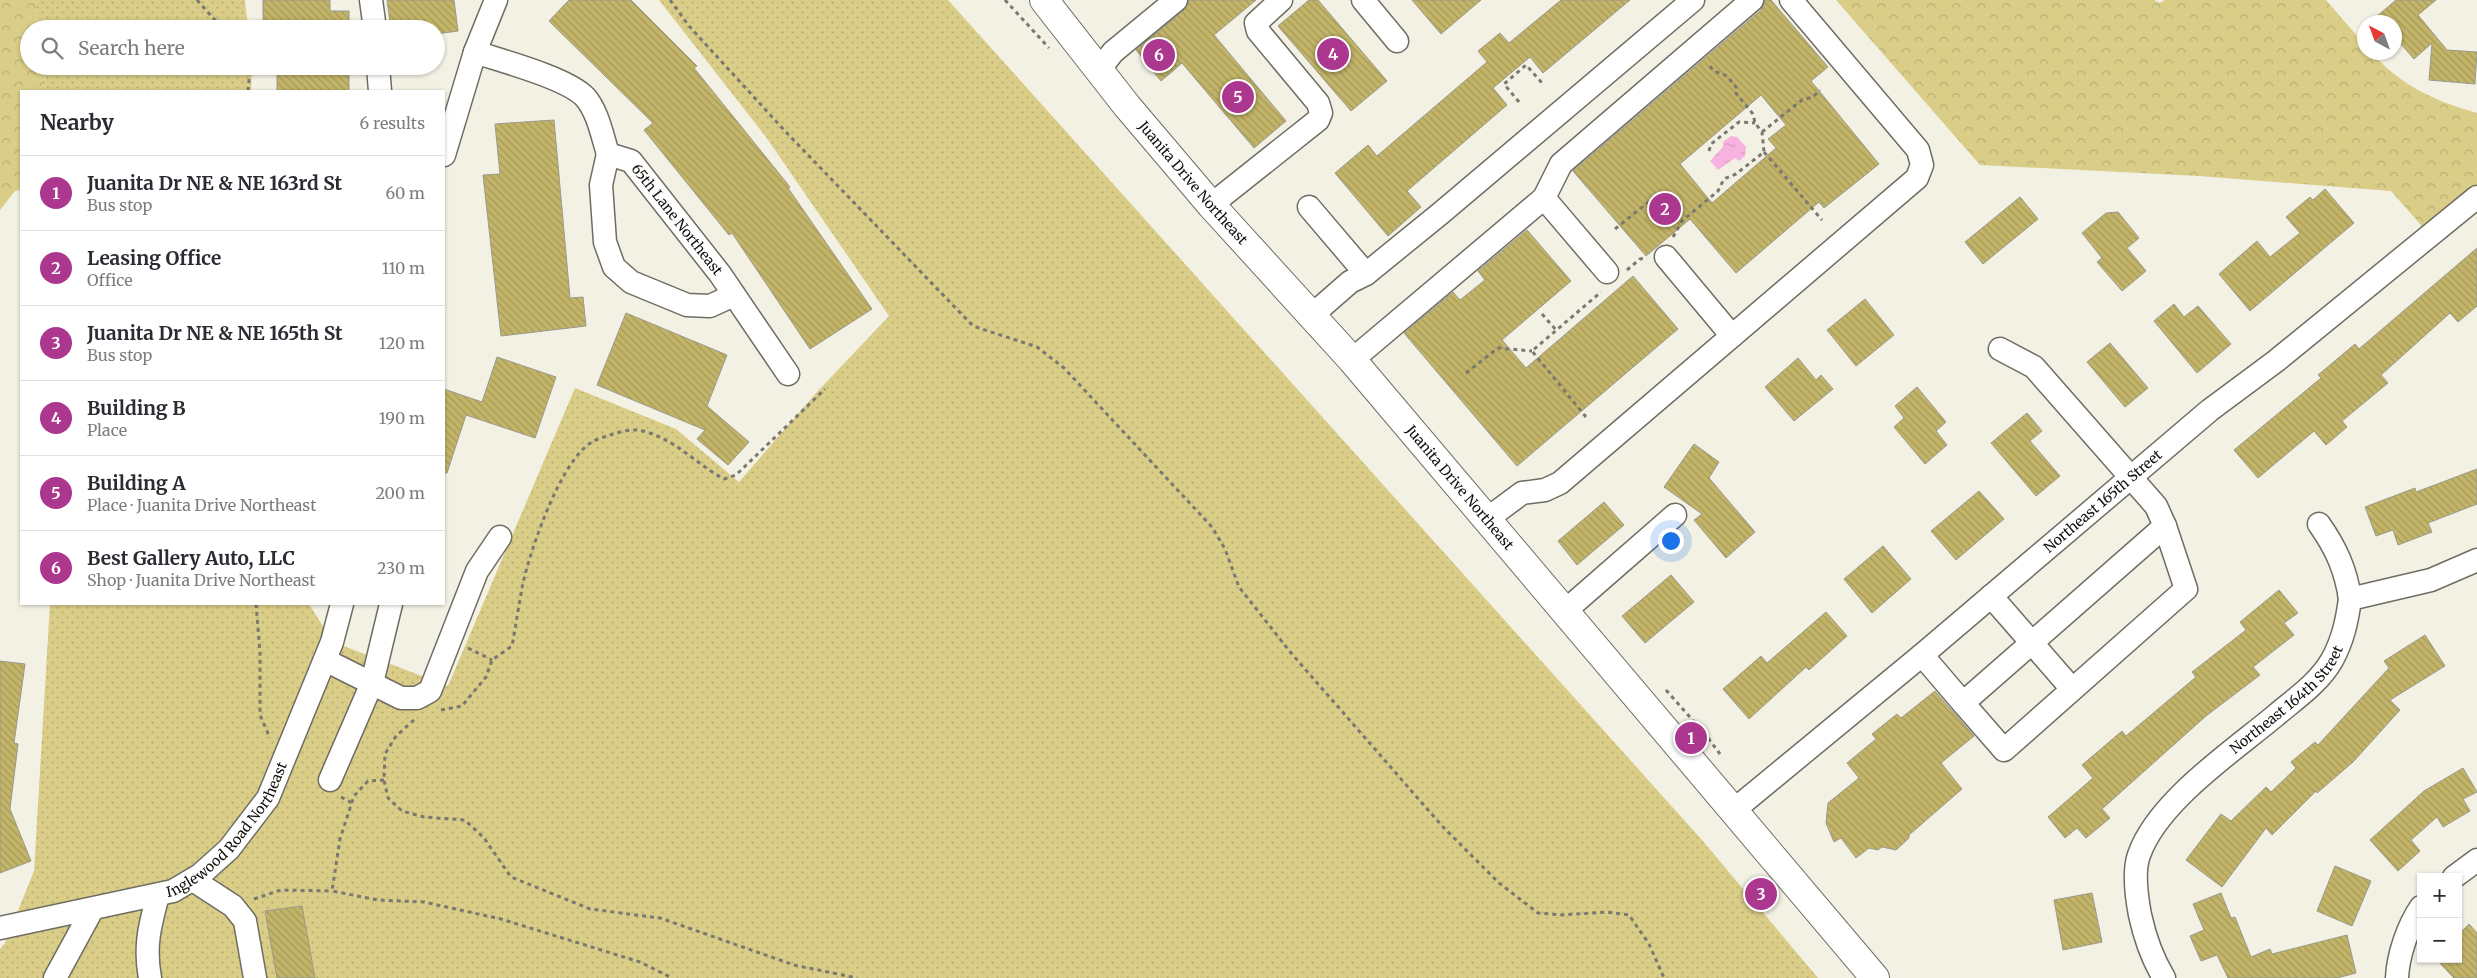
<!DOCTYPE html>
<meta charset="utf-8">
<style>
body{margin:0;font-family:Merriweather,serif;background:#f2f2f3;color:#2b2b33}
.controls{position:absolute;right:15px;bottom:15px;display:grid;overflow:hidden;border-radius:0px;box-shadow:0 1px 4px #0004}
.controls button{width:45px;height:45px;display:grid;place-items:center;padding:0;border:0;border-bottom:1px solid #e1e1e2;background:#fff;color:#2b2b33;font:25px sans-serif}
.compass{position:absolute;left:2357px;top:15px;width:45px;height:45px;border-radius:50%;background:#fff;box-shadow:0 1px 4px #0004;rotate:319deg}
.you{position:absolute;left:1670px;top:540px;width:18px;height:18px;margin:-12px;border:4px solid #fff;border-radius:50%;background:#1a73e8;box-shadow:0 0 0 8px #1a73e833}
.badge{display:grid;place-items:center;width:32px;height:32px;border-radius:50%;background:#ac378f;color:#fff;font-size:16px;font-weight:700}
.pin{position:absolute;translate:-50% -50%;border:2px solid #fff;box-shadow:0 1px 5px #0006}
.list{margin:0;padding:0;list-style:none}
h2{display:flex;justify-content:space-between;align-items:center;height:65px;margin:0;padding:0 20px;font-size:21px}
h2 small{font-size:16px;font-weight:400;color:#7c7c81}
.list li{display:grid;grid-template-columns:32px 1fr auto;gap:15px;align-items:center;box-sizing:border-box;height:75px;padding:0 20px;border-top:1px solid #e1e1e2}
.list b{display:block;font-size:19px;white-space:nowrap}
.list p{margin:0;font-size:16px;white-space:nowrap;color:#7c7c81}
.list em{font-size:16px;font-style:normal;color:#7c7c81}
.icon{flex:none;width:28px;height:28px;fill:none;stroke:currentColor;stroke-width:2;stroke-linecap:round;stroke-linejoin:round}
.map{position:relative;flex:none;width:2477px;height:978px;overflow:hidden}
.search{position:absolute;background:#fff;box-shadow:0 1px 4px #0004;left:20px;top:20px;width:425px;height:55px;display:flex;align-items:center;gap:12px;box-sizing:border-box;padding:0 18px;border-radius:28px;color:#7c7c81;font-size:19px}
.panel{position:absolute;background:#fff;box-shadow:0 1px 4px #0004;left:20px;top:90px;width:425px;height:515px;border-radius:0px}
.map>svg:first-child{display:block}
</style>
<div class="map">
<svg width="2477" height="978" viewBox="0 0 2477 978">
<defs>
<pattern id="grass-dots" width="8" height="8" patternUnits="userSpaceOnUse" patternTransform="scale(1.25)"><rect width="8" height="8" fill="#d9cd88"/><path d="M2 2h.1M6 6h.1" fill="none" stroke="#b9af74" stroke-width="1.8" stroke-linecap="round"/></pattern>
<pattern id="forest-crowns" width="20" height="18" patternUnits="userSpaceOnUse" patternTransform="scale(1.25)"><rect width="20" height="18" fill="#d9cd88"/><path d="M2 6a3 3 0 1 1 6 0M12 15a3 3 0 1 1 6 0" fill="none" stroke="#b9af74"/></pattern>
<pattern id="water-ripples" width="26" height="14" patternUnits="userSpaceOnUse" patternTransform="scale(1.25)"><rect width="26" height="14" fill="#f7b2e0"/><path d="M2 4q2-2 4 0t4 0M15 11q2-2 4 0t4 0" fill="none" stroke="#d398bf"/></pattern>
<pattern id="building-back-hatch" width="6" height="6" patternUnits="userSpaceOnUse" patternTransform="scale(1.25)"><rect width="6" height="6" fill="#c2b468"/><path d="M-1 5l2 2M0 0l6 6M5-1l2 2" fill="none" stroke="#a69a59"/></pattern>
</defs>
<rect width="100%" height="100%" fill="#f3f1e4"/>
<!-- grass -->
<path fill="url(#grass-dots)" d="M 35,0 L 245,0 L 248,29 L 39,29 Z
M 659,0 L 948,0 L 1702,840 L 1818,978 L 0,978 L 0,949 L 5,943 L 34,871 L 50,604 L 309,604 L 333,642 L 448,686 L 575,388 L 676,429 L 739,482 L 816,393 L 889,316 L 766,137 Z
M 43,66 L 252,66 L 251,91 L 46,91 Z"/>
<!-- forest -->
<path fill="url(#forest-crowns)" d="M 0,0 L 35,0 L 39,29 L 29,29 L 29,66 L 43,66 L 46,91 L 21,91 L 21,190 L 15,191 L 0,210 Z
M 1836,0 L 2154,0 L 2160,3 L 2165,0 L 2326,0 L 2364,44 L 2364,52 L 2372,53 C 2400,85 2437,102 2477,113 L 2477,190 L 2427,232 L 2391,191 L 2199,176 L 1980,165 Z"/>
<!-- water -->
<path fill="url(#water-ripples)" d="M 1731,136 L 1737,137 L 1746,147 L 1745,156 L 1739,161 L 1735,158 L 1718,170 L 1710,161 L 1723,147 L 1723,142 Z"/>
<!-- building -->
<path fill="url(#building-back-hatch)" stroke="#9b998d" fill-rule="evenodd" d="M 263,0 L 330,0 L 330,11 L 349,11 L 349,29 L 278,29 L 278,22 L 263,22 Z
M 387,0 L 454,0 L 458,31 L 436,34 L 436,29 L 391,29 Z
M 569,0 L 631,0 L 697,66 L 694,68 L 790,187 L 788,188 L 872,309 L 810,349 L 732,233 L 729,235 L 644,130 L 653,123 L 549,21 Z
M 1189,0 L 1256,0 L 1214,35 L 1286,121 L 1254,148 L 1182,63 L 1161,81 L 1136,50 L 1184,10 Z
M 1309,0 L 1318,0 L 1387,81 L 1351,111 L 1278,26 Z
M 1412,0 L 1481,0 L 1441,34 Z
M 1561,0 L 1630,0 L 1543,73 L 1530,57 L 1493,88 L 1507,105 L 1407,191 L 1421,207 L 1388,236 L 1335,173 L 1368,145 L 1377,156 L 1487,62 L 1478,51 L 1500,33 L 1509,43 Z
M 1765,0 L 1771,0 L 1828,67 L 1811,81 L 1879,164 L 1824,208 L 1819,202 L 1736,273 L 1690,219 L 1646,256 L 1573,171 L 1761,10 ZM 1761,95 L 1786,125 L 1768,139 L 1776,148 L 1712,203 L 1680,164 Z
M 2396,0 L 2436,0 L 2418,15 L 2447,50 L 2477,52 L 2475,84 L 2429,80 L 2432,43 L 2414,59 L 2394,36 L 2394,22 L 2370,22 Z
M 277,66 L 349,66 L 349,91 L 277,91 Z
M 554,120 L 570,298 L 583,297 L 586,326 L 501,336 L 483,175 L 500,174 L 495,124 Z
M 2325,189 L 2354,223 L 2250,311 L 2219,274 L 2257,241 L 2270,257 L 2300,233 L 2286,217 L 2310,197 L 2313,200 Z
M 2020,197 L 2038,219 L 1983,264 L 1965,242 Z
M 2118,212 L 2139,238 L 2127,248 L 2146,271 L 2122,291 L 2097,262 L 2102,258 L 2082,233 L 2106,213 Z
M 1527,230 L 1571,281 L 1502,340 L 1526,368 L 1633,276 L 1678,329 L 1517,466 L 1404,333 L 1453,292 L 1460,300 L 1485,280 L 1478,271 Z
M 2477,248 L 2477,306 L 2458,322 L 2450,313 L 2381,375 L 2388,383 L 2342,421 L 2347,427 L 2326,445 L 2314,431 L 2258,478 L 2234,450 L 2321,378 L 2318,375 L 2355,344 L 2359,349 Z
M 1865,299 L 1894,335 L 1856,366 L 1827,330 Z
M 2174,304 L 2184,317 L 2198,306 L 2231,344 L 2197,373 L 2154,321 Z
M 626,313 L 727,355 L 707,406 L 749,442 L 728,465 L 697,439 L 705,430 L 597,385 Z
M 2110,343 L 2148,388 L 2125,407 L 2087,362 Z
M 497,357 L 556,377 L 535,438 L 466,415 L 447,473 L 444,473 L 444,389 L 482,402 Z
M 1798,358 L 1816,380 L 1821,375 L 1833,389 L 1794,421 L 1765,387 Z
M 1917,387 L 1946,422 L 1936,431 L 1947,445 L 1925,464 L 1894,427 L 1904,418 L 1895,406 Z
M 2027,413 L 2042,431 L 2030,441 L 2060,476 L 2036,496 L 1991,443 Z
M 1694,444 L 1719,462 L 1709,478 L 1755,532 L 1726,558 L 1694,520 L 1702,514 L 1664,487 Z
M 2477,469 L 2477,504 L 2428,523 L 2432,532 L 2398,545 L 2393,530 L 2376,536 L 2365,507 L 2415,488 L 2416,492 Z
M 1979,491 L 2004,519 L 1956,560 L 1931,531 Z
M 1604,502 L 1624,525 L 1577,565 L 1558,541 Z
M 1883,546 L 1911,579 L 1872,613 L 1844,579 Z
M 1671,575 L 1694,602 L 1645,643 L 1622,616 Z
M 2279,590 L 2298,613 L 2284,623 L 2294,635 L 2253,667 L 2260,675 L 2206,716 L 2102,809 L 2110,818 L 2086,838 L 2077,828 L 2065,838 L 2048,817 L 2093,778 L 2082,765 L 2122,731 L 2126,736 L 2196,677 L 2192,672 L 2246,630 L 2240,622 Z
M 1826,612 L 1847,636 L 1809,670 L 1806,667 L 1749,719 L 1723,689 L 1761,656 L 1767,663 Z
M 2425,635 L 2445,666 L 2390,700 L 2400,710 L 2353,762 L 2317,793 L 2316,791 L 2272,835 L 2266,828 L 2222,887 L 2186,860 L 2221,814 L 2231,821 L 2266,787 L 2271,792 L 2296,768 L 2291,762 L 2315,742 L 2318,745 L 2389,668 L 2384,661 Z
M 0,661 L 25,664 L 14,743 L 18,744 L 10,809 L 31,861 L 0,873 Z
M 1935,691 L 1974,736 L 1941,763 L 1962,789 L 1909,835 L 1909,838 L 1896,850 L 1882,847 L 1878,850 L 1869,848 L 1856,858 L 1841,838 L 1834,842 L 1826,823 L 1828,803 L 1859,778 L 1847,763 L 1876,739 L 1872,734 L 1897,714 L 1901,718 Z
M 2463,768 L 2477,792 L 2463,799 L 2470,811 L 2443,827 L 2437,817 L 2411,840 L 2420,851 L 2398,871 L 2370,840 L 2424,791 Z
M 2335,866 L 2371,881 L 2352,926 L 2317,911 Z
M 2092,893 L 2102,942 L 2063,950 L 2054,900 Z
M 2221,893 L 2231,918 L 2235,917 L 2251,957 L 2270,949 L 2272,954 L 2347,935 L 2356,973 L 2337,978 L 2228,978 L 2217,955 L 2201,961 L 2190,936 L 2204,930 L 2193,904 Z
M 302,906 L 315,978 L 277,978 L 265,911 Z
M 2469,924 L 2477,933 L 2477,978 L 2454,978 L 2436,959 L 2458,959 L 2458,935 Z"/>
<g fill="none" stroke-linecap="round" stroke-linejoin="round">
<defs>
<g id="minor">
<path d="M 371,0 L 375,29"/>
<path d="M 1363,0 L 1397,41"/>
<path id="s1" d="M 475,52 C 502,61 567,78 585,97 C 598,112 602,135 608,154 L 631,161 L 720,274 L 788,374"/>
<path d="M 378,66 L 380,91"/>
<path d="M 1099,70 L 1113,52 L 1176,0"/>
<path d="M 608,154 L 601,185 L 605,242 L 614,267 L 631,282 L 687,305 L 710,306 L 734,295"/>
<path d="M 444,155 L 475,52 L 496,0"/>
<path d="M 1544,198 L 1607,272"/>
<path d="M 1211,205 L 1318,120 L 1321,113 L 1318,103 L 1258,31 L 1256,23 L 1281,0"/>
<path d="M 1309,207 L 1366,274"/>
<path d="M 1666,257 L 1732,336"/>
<path d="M 1311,316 L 1350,282 L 1366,274 L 1441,213 L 1693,0"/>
<path d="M 1352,360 L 1544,198 L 1561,164 L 1752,0"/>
<path d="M 1487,519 L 1522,493 L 1545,490 L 1560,483 L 1917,178 L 1922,165 L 1918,150 L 1791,0"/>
<path d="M 2319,524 C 2336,548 2346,570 2350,599"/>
<path d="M 1991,596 L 2072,689"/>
<path d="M 1565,611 L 1675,515"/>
<path d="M 1922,655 L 1963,703 L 2165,526 L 2156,506 L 2034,367 L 2000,349"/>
<path d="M 325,660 L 401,698 L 417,698 L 430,691 L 477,571 L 500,537"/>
<path d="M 1963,703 L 2004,750 L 2186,589 L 2165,526"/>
<path d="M 330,780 L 372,683 L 391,604"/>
<path id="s2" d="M 1734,810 L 1922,655 L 2210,410 L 2276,361 L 2477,197"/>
<path d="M 2454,877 L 2477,860"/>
<path d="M 193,880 L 233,906 L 245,921 L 255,978"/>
<path id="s3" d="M 0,928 L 173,891 L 200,875 L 229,849 L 268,798 L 332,642 L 342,604"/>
<path d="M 55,978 L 92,910"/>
<path d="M 150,978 C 144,946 150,925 158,895"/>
<path id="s4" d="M 2164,978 C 2152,958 2145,938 2140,915 C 2137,899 2133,871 2139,855 C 2157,802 2233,751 2275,716 C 2295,699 2319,683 2332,660 C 2343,640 2347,621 2350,599 L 2431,580 L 2477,560"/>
<path d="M 2397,978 C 2398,955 2408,926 2421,907"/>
</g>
<g id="major">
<path id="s5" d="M 1044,0 L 1127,106 L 1211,205 L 1352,360 L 1875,978"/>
</g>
</defs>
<!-- minor casing -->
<use href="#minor" stroke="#6f6d62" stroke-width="25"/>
<!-- major casing -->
<use href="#major" stroke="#6f6d62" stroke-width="30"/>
<!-- path -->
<path stroke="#7a7870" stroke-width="3" stroke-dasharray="4 4" stroke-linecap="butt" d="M 197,0 L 223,29
M 670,0 L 689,26 L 784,130 L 973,326 L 1037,347 L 1064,368 L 1212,527 L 1225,549 L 1239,587 L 1291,653 L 1443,827 L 1499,883 L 1538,913 L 1562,915 L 1607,912 L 1629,915 L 1649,944 L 1664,978
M 1005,0 L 1049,48
M 248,91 L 250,70 L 248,66
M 1519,102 L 1504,84 L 1526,65 L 1542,83
M 1762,132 L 1802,100 L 1813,97 L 1820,90
M 1709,151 L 1711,144 L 1739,122 L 1755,123
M 1764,152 L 1822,220
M 1615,229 L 1657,195
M 1673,237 L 1682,221 L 1718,191 L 1724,179 L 1736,174 L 1764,152 L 1762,132 L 1755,123 L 1753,114 L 1735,92 L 1736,87 L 1727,76 L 1714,71 L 1708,64
M 1627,270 L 1640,259 L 1647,258
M 1542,314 L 1556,330
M 1466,373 L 1498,348 L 1532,351
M 1586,417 L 1532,351 L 1601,292
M 256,604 L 260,652 L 260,715 L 270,738
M 468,648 L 492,660
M 1666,690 L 1705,734 L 1720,754
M 441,710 L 462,706 L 486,677 L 492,660 L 512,646 C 516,625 519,603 523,583 C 531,548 561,460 592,442 C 597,439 604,437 610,435 C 620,432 632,428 643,431 C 675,439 696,464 724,479 L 736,475 L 825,389
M 414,720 L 396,736 L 385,754 L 384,780 L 388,798 L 402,811 L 424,817 L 465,820 L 484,838 L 511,877 L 590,909 L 660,918 L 794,965 L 857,978
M 384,780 L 368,781 L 354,796 L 340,839 L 332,891 L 378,900 L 424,902 L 501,919 L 640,962 L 672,978
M 341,797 L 352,803
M 254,899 L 281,890 L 332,891"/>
<!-- minor -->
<use href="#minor" stroke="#fff" stroke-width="22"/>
<!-- major -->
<use href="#major" stroke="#fff" stroke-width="28"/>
</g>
<g text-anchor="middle" stroke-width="4.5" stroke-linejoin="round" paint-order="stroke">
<!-- street labels -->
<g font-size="14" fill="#11100c" stroke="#fff">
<text dy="5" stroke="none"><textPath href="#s5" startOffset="236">Juanita Drive Northeast</textPath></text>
<text dy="5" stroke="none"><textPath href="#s1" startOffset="280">65th Lane Northeast</textPath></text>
<text dy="5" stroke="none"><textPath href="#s5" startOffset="641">Juanita Drive Northeast</textPath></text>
<text dy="5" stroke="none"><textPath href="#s2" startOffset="481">Northeast 165th Street</textPath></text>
<text dy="5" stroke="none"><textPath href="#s4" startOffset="345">Northeast 164th Street</textPath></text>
<text dy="5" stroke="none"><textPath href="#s3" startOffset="260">Inglewood Road Northeast</textPath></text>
</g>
</g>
</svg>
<div class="controls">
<button>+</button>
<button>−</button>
</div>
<svg class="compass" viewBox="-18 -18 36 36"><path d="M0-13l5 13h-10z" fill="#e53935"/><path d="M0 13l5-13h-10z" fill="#7c7c81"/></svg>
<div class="you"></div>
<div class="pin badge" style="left:1691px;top:738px">1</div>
<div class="pin badge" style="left:1665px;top:209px">2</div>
<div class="pin badge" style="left:1761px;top:894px">3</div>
<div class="pin badge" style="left:1333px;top:54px">4</div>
<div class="pin badge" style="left:1238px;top:97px">5</div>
<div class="pin badge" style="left:1159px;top:55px">6</div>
<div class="search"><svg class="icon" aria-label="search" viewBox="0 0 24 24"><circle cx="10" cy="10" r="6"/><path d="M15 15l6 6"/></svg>Search here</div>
<section class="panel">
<h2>Nearby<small>6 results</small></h2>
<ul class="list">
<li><span class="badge">1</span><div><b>Juanita Dr NE &amp; NE 163rd St</b><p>Bus stop</p></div><em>60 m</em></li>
<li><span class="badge">2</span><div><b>Leasing Office</b><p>Office</p></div><em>110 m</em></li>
<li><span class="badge">3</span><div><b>Juanita Dr NE &amp; NE 165th St</b><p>Bus stop</p></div><em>120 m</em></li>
<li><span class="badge">4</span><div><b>Building B</b><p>Place</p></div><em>190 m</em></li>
<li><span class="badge">5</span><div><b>Building A</b><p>Place · Juanita Drive Northeast</p></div><em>200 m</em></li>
<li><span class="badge">6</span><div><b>Best Gallery Auto, LLC</b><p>Shop · Juanita Drive Northeast</p></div><em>230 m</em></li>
</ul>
</section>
</div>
